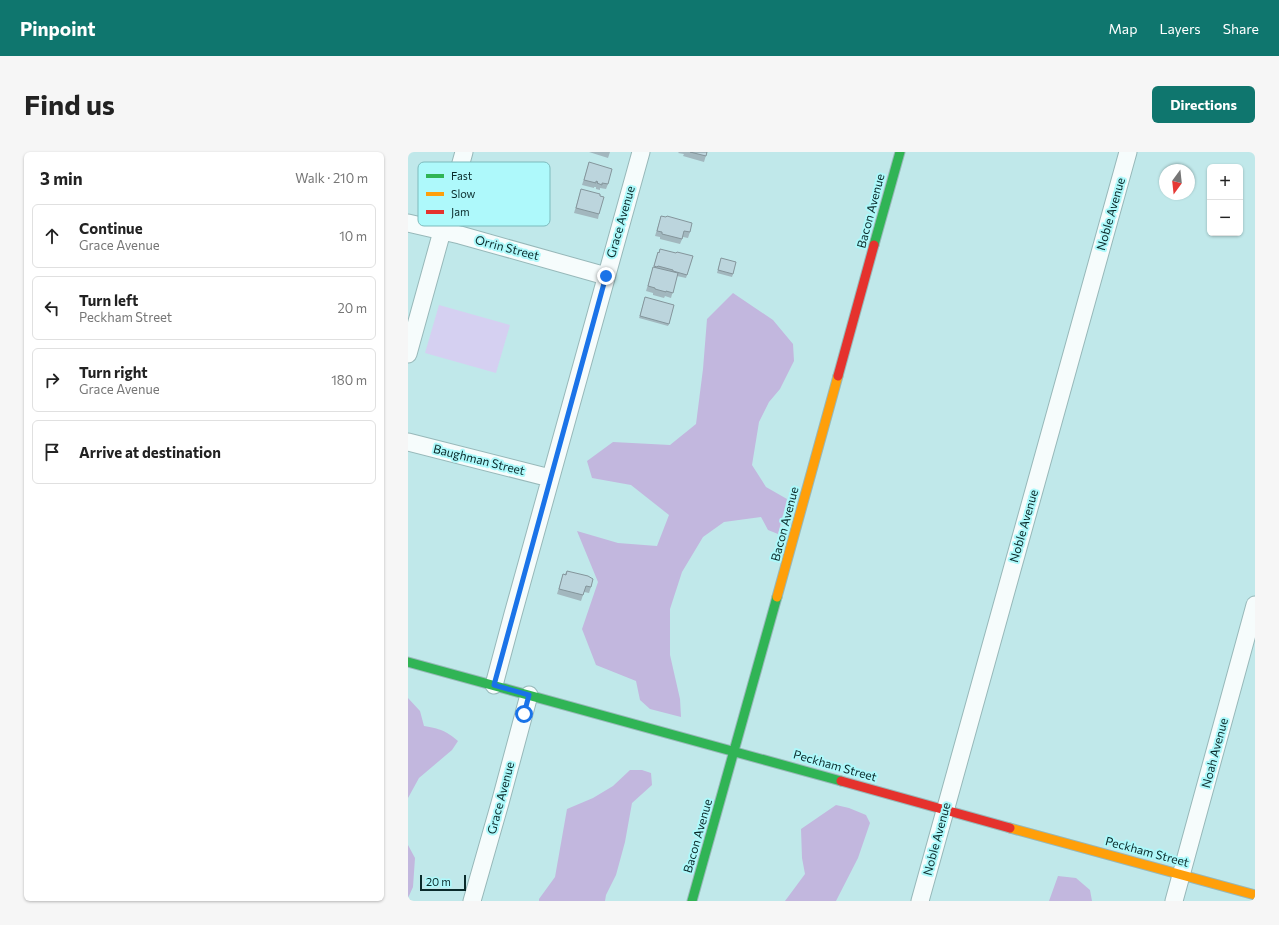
<!DOCTYPE html>
<meta charset="utf-8">
<style>
body{margin:0;font-family:Commissioner,sans-serif;background:#f6f6f6;color:#222}
.controls{position:absolute;right:12px;top:12px;display:grid;overflow:hidden;border-radius:6px;box-shadow:0 1px 3px #0004}
.controls button{width:36px;height:36px;display:grid;place-items:center;padding:0;border:0;border-bottom:1px solid #e0e0e0;background:#fff;color:#222;font:20px sans-serif}
.compass{position:absolute;left:751px;top:12px;width:36px;height:36px;border-radius:50%;background:#fff;box-shadow:0 1px 3px #0004;rotate:195deg}
.scale{position:absolute;left:12px;bottom:10px;width:46px;box-sizing:border-box;padding-left:4px;border:2px solid #0a2b2b;border-top:0;font-size:11px;line-height:14px;white-space:nowrap;color:#0a2b2b;-webkit-text-stroke:3px #aef9fb;paint-order:stroke}
.stop{position:absolute;width:12px;height:12px;margin:-9px;border:3px solid #1a73e8;border-radius:50%;background:#fff}
.stop.end{background:#1a73e8;border-color:#fff;box-shadow:0 1px 4px #0008}
.list{margin:0;padding:0;list-style:none}
h2{display:flex;justify-content:space-between;align-items:center;height:52px;margin:0;padding:0 16px;font-size:17px}
h2 small{font-size:13px;font-weight:400;color:#767676}
.list li{display:grid;grid-template-columns:26px 1fr auto;gap:12px;align-items:center;box-sizing:border-box;height:64px;margin:0 8px 8px;padding:0 8px;border:1px solid #e0e0e0;border-radius:6px}
.list b{display:block;font-size:15px;white-space:nowrap}
.list p{margin:0;font-size:13px;white-space:nowrap;color:#767676}
.list em{font-size:13px;font-style:normal;color:#767676}
.icon{flex:none;width:22px;height:22px;fill:none;stroke:currentColor;stroke-width:2;stroke-linecap:round;stroke-linejoin:round}
.map{position:relative;flex:none;width:847px;height:749px;overflow:hidden;border-radius:6px}
header{display:flex;align-items:center;gap:24px;box-sizing:border-box;height:56px;padding:0 20px;background:#0f766e;color:#fff}
header strong{font-size:19px}
nav{display:flex;gap:22px;margin-inline-start:auto;font-size:14px}
.intro{display:flex;align-items:center;justify-content:space-between;box-sizing:border-box;height:96px;padding:0 24px}
h1{margin:0;font-size:28px}
.button{padding:10px 18px;border-radius:6px;background:#0f766e;color:#fff;font-size:14px;font-weight:700}
main{display:flex;gap:24px;padding:0 24px}
aside{flex:1;background:#fff;border-radius:6px;box-shadow:0 1px 3px #0004}
.map>svg:first-child{display:block}
</style>
<header>
<strong>Pinpoint</strong>
<nav><a>Map</a><a>Layers</a><a>Share</a></nav>
</header>
<div class="intro"><h1>Find us</h1><a class="button">Directions</a></div>
<main>
<aside>
<h2>3 min<small>Walk · 210 m</small></h2>
<ul class="list">
<li><svg class="icon" aria-label="ahead" viewBox="0 0 24 24"><path d="M12 20V5M6 11l6-6 6 6"/></svg><div><b>Continue</b><p>Grace Avenue</p></div><em>10 m</em></li>
<li><svg class="icon" aria-label="left" viewBox="0 0 24 24"><path d="M17 20v-9H6M10 6l-5 5 5 5"/></svg><div><b>Turn left</b><p>Peckham Street</p></div><em>20 m</em></li>
<li><svg class="icon" aria-label="right" viewBox="0 0 24 24"><path d="M7 20v-9h11M14 6l5 5-5 5"/></svg><div><b>Turn right</b><p>Grace Avenue</p></div><em>180 m</em></li>
<li><svg class="icon" aria-label="arrive" viewBox="0 0 24 24"><path d="M6 21V4h12l-3 4 3 4H6"/></svg><div><b>Arrive at destination</b></div></li>
</ul>
</aside>
<div class="map">
<svg width="847" height="749" viewBox="0 0 847 749">
<rect width="100%" height="100%" fill="#c0e8ea"/>
<!-- green -->
<path fill="#d5d0f1" d="M 31,153 L 102,173 L 88,221 L 17,201 Z"/>
<!-- forest -->
<path fill="#c2b7de" d="M 325,141 L 365,168 L 385,192 L 386,209 L 372,237 L 361,250 L 351,270 L 344,313 L 358,335 L 379,347 L 370,382 L 360,378 L 353,365 L 316,370 L 295,385 L 274,420 L 262,457 L 262,503 L 272,547 L 273,565 L 242,557 L 232,548 L 228,529 L 188,513 L 174,477 L 190,430 L 169,379 L 210,391 L 249,394 L 261,363 L 223,333 L 184,326 L 179,309 L 205,290 L 262,293 L 288,272 L 295,217 L 299,167 Z
M 0,546 L 12,559 L 16,574 C 32,577 37,578 50,589 L 44,598 L 11,626 L 0,646 Z
M 222,618 L 234,618 L 243,621 L 244,633 L 224,651 L 217,690 L 208,723 L 198,743 L 197,749 L 131,749 L 131,747 L 147,725 L 159,657 L 185,646 L 205,634 Z
M 428,653 L 441,656 L 458,663 L 462,671 L 450,706 L 428,749 L 377,749 L 397,722 L 394,706 L 393,677 Z
M 0,693 L 7,706 L 5,735 L 0,746 Z
M 650,724 L 668,726 L 682,738 L 684,749 L 641,749 Z"/>
<g fill="none" stroke-linecap="round" stroke-linejoin="round">
<defs>
<path id="street" d="M 0,71 L 52,83 L 198,124
M 0,202 L 56,0
M 0,290 L 142,326
M 86,533 L 105,462 L 233,0
M 64,749 L 92,651 L 121,543
M 512,749 L 720,0
M 766,749 L 847,453"/>
<path id="fast" d="M 466,93 L 492,0
M 0,510 L 433,629
M 284,749 L 369,445"/>
<path id="slow" d="M 369,445 L 430,224
M 602,676 L 847,743"/>
<path id="jam" d="M 430,224 L 466,93
M 433,629 L 602,676"/>
</defs>
<!-- street casing -->
<use href="#street" stroke="#97b8b9" stroke-width="19"/>
<!-- fast casing -->
<use href="#fast" stroke="#97b8b9" stroke-width="11"/>
<!-- slow casing -->
<use href="#slow" stroke="#97b8b9" stroke-width="11"/>
<!-- jam casing -->
<use href="#jam" stroke="#97b8b9" stroke-width="11"/>
<!-- street -->
<use href="#street" stroke="#f6fcfc" stroke-width="17"/>
<!-- fast -->
<use href="#fast" stroke="#30b455" stroke-width="9"/>
<!-- slow -->
<use href="#slow" stroke="#ff9f0a" stroke-width="9"/>
<!-- jam -->
<use href="#jam" stroke="#e5322d" stroke-width="9"/>
</g>
<!-- wall -->
<path fill="#a2b7be" d="M 181,0 L 202,0 L 200,6 Z
M 271,0 L 299,0 L 296,10 L 275,4 L 276,2 L 270,1 Z
M 181,10 L 200,32 L 198,37 L 192,36 L 192,38 L 188,37 L 188,35 L 186,35 L 186,36 L 174,33 Z
M 173,37 L 191,62 L 190,67 L 166,61 Z
M 253,64 L 282,80 L 280,86 L 275,85 L 272,92 L 252,87 L 252,85 L 247,84 Z
M 268,101 L 285,104 L 278,126 L 269,124 L 263,146 L 257,144 L 256,146 L 245,143 L 245,141 L 238,139 L 249,103 Z
M 312,109 L 325,122 L 324,125 L 309,121 Z
M 237,145 L 261,172 L 260,174 L 231,166 Z
M 159,419 L 183,435 L 181,441 L 176,440 L 173,449 L 149,442 L 155,422 L 157,422 Z"/>
<!-- building -->
<path fill="#bcd5dd" stroke="#84959b" d="M 282,0 L 299,0 L 298,4 Z
M 181,10 L 204,17 L 200,32 L 194,31 L 194,33 L 189,31 L 190,30 L 188,29 L 188,31 L 176,28 Z
M 173,37 L 192,42 L 192,44 L 196,45 L 191,62 L 168,56 Z
M 253,64 L 258,65 L 259,64 L 284,71 L 282,80 L 276,79 L 274,87 L 254,82 L 254,80 L 249,79 Z
M 252,97 L 268,101 L 269,100 L 285,104 L 279,123 L 265,119 L 265,118 L 250,114 L 249,115 L 246,114 L 250,100 L 251,101 Z
M 313,106 L 328,110 L 325,122 L 310,118 Z
M 245,115 L 270,121 L 265,141 L 258,139 L 258,140 L 247,137 L 247,136 L 240,134 Z
M 237,145 L 266,153 L 261,172 L 232,164 Z
M 159,419 L 180,424 L 185,427 L 183,435 L 178,434 L 175,443 L 151,437 L 155,422 L 158,423 Z"/>
<g fill="none" stroke-linecap="round" stroke-linejoin="round">
<!-- route -->
<path stroke="#1a73e8" stroke-width="5" d="M 116,562 L 121,543 L 86,533 L 198,124"/>
</g>
<g text-anchor="middle" stroke-width="4" stroke-linejoin="round" paint-order="stroke">
<!-- street labels -->
<g font-size="12" fill="#0a2b2b" stroke="#aef9fb">
<text transform="translate(463 59) rotate(-75)" y="4">Bacon Avenue</text>
<text transform="translate(703 62) rotate(-74)" y="4">Noble Avenue</text>
<text transform="translate(213 70) rotate(-74)" y="4">Grace Avenue</text>
<text transform="translate(99 96) rotate(15)" y="4">Orrin Street</text>
<text transform="translate(71 308) rotate(14)" y="4">Baughman Street</text>
<text transform="translate(377 372) rotate(-75)" y="4">Bacon Avenue</text>
<text transform="translate(616 374) rotate(-74)" y="4">Noble Avenue</text>
<text transform="translate(807 601) rotate(-75)" y="4">Noah Avenue</text>
<text transform="translate(427 614) rotate(16)" y="4">Peckham Street</text>
<text transform="translate(93 646) rotate(-75)" y="4">Grace Avenue</text>
<text transform="translate(290 684) rotate(-74)" y="4">Bacon Avenue</text>
<text transform="translate(529 687) rotate(-75)" y="4">Noble Avenue</text>
<text transform="translate(739 700) rotate(15)" y="4">Peckham Street</text>
</g>
</g>
<!-- legend -->
<rect x="10" y="10" width="132" height="64" rx="6" fill="#aef9fb" stroke="#7dbbbd" stroke-width="1"/>
<rect x="18" y="22" width="18" height="4" fill="#30b455"/>
<rect x="18" y="40" width="18" height="4" fill="#ff9f0a"/>
<rect x="18" y="58" width="18" height="4" fill="#e5322d"/>
<g font-size="11" fill="#0a2b2b">
<text x="43" y="28">Fast</text>
<text x="43" y="46">Slow</text>
<text x="43" y="64">Jam</text>
</g>
</svg>
<div class="controls">
<button>+</button>
<button>−</button>
</div>
<svg class="compass" viewBox="-18 -18 36 36"><path d="M0-13l5 13h-10z" fill="#e53935"/><path d="M0 13l5-13h-10z" fill="#767676"/></svg>
<div class="scale">20 m</div>
<div class="stop" style="left:116px;top:562px"></div>
<div class="stop end" style="left:198px;top:124px"></div>
</div>
</main>
